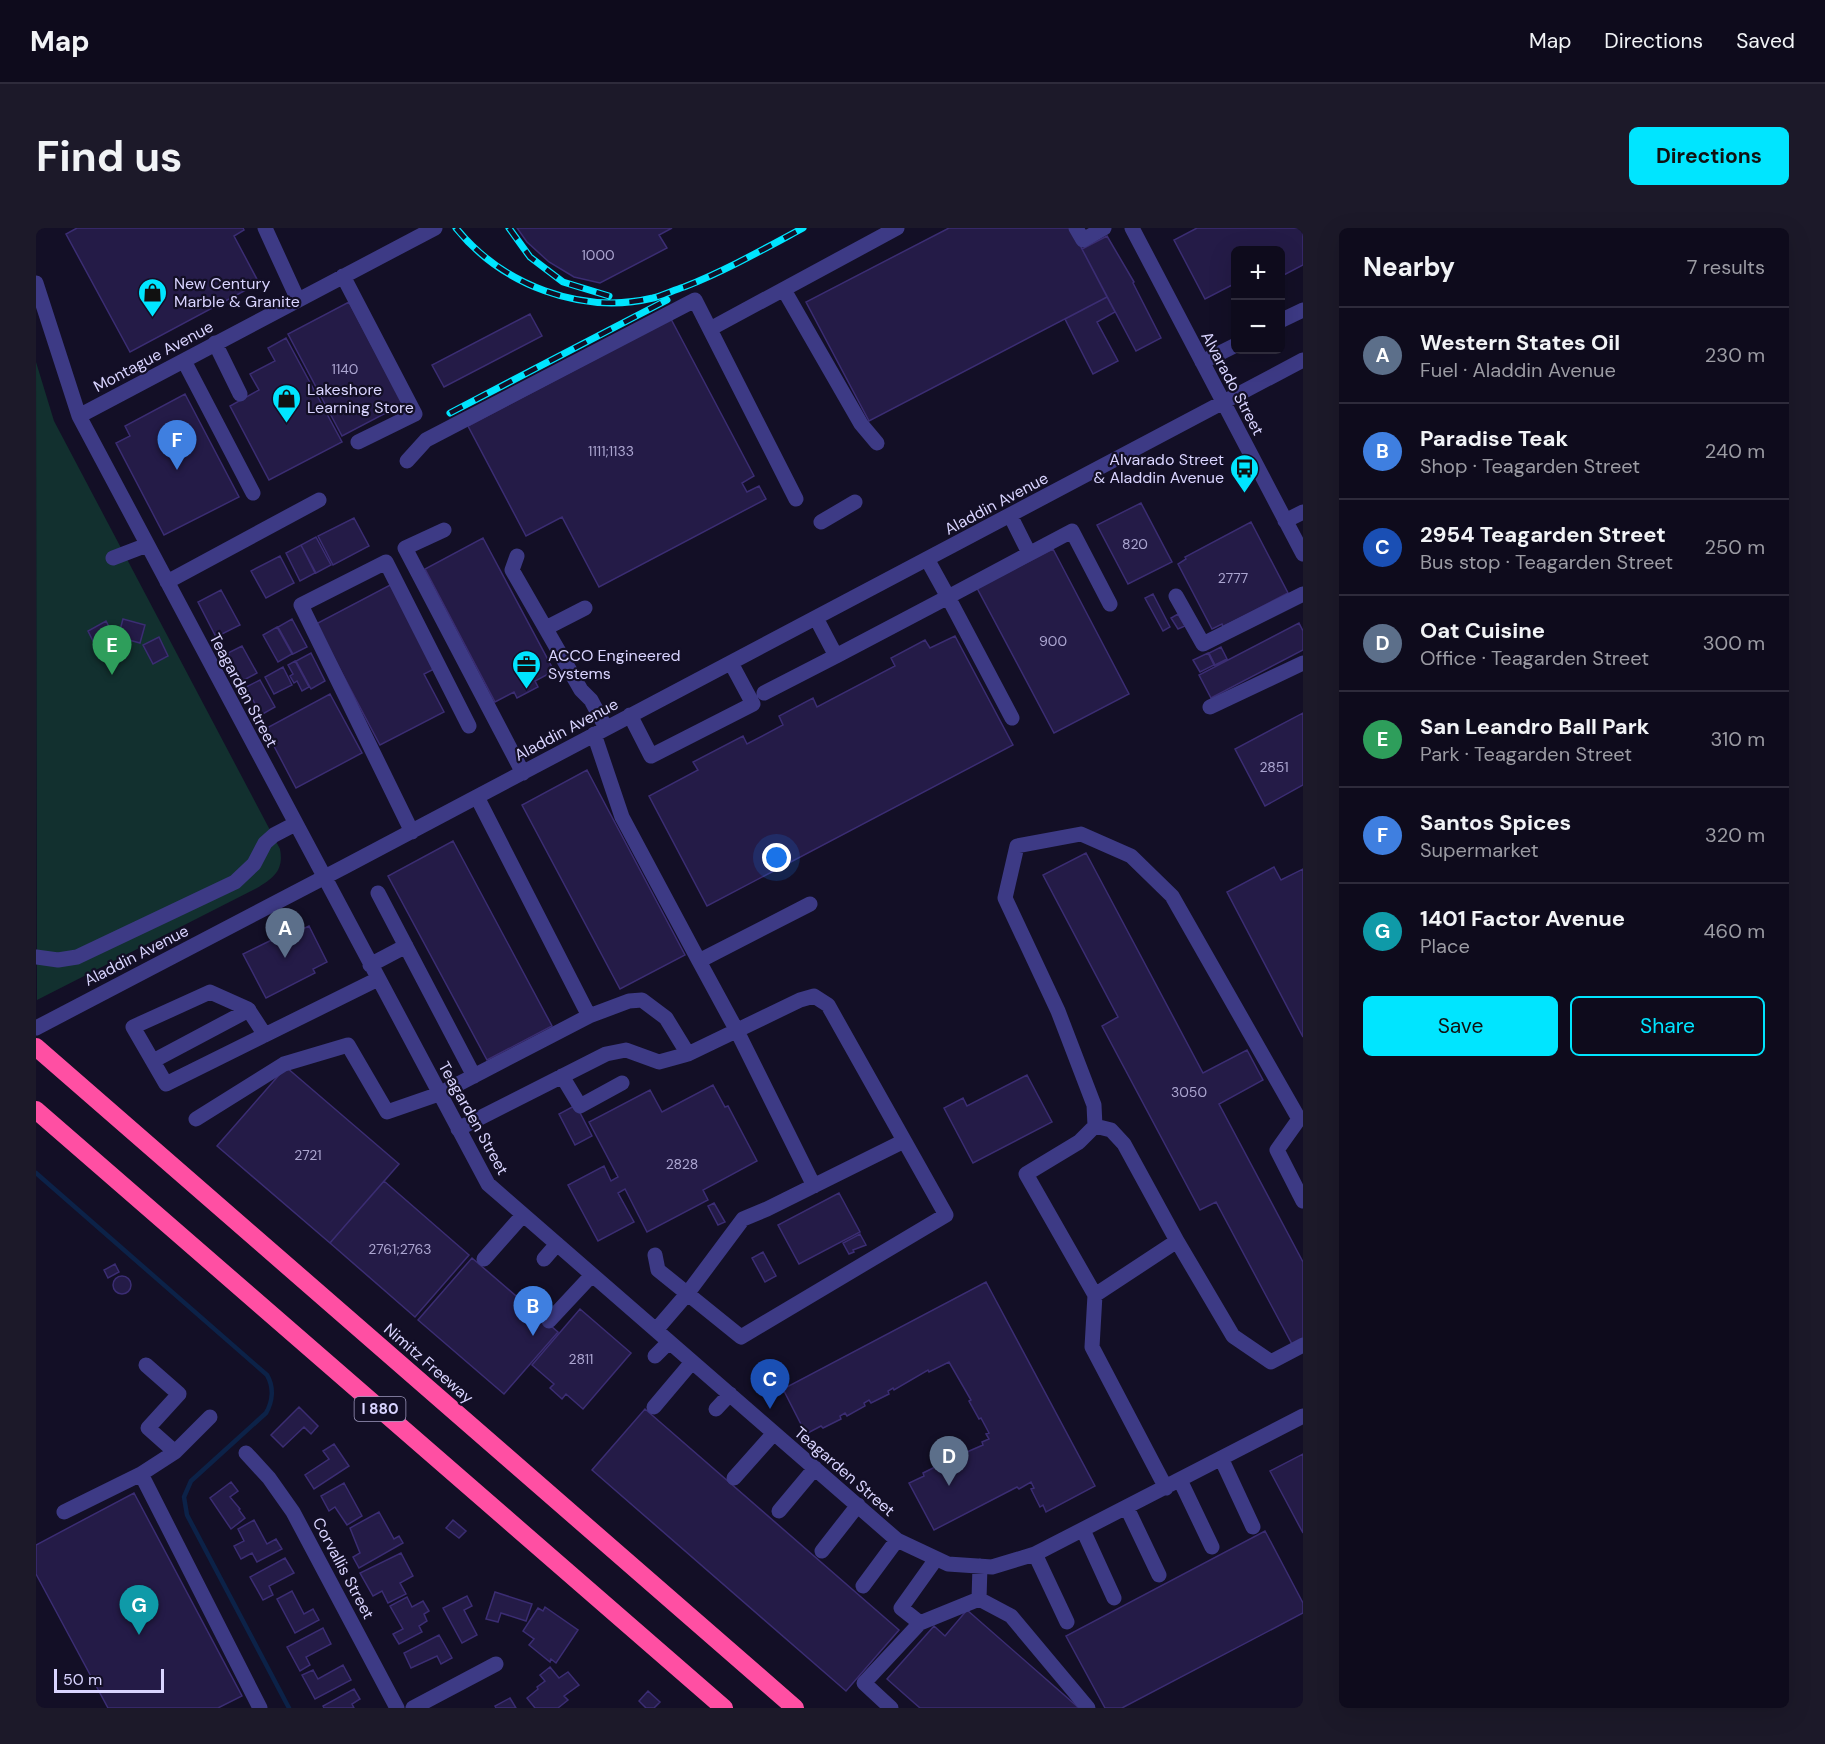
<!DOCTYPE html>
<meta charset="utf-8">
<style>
body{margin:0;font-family:"DM Sans",sans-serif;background:#1c1929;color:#f1f3f6}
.controls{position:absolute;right:18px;top:18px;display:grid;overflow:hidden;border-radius:9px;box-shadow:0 6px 24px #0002}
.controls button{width:54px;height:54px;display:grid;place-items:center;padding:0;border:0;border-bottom:2px solid #2e2b3b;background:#0e0b1c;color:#f1f3f6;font:30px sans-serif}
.scale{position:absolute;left:18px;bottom:15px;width:110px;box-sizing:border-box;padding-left:6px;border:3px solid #d9d4ff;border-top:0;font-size:16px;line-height:21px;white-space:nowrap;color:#d9d4ff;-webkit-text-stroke:4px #130f26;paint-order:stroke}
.you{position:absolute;left:741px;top:630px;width:21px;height:21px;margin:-15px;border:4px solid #fff;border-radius:50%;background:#1a73e8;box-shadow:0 0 0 9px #1a73e833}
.badge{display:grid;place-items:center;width:39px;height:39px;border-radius:50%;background:#00e5ff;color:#fff;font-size:20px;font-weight:700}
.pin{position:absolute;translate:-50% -50px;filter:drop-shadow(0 2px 3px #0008)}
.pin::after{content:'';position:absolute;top:32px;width:21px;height:18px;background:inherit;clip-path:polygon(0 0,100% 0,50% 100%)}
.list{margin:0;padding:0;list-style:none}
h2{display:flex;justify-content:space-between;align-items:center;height:78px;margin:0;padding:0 24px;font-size:26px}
h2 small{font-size:20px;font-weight:400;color:#9b9ba3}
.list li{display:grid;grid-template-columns:39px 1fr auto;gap:18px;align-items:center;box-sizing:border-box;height:96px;padding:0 24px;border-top:2px solid #2e2b3b}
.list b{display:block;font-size:22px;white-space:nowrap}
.list p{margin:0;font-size:20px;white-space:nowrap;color:#9b9ba3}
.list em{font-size:20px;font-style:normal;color:#9b9ba3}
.actions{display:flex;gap:12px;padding:18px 24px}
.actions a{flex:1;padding:14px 0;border:2px solid #00e5ff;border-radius:9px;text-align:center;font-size:21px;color:#00e5ff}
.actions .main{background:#00e5ff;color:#111}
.map{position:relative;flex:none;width:1267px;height:1480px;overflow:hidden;border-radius:9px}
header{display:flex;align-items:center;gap:36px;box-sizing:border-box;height:84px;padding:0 30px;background:#0e0b1c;border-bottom:2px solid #2e2b3b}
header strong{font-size:28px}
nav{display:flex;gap:33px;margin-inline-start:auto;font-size:21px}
.intro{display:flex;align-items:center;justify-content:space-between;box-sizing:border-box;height:144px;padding:0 36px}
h1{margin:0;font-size:42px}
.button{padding:15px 27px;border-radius:9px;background:#00e5ff;color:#111;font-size:21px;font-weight:700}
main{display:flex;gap:36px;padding:0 36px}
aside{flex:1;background:#0e0b1c;border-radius:9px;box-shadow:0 6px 24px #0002}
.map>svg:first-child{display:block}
</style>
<header>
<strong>Map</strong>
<nav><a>Map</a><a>Directions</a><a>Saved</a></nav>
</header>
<div class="intro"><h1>Find us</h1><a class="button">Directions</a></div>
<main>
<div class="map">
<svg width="1267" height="1480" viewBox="0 0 1267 1480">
<rect width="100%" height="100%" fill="#130f26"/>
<!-- green -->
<path fill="#12302f" d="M 0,134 L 18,193 L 244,621 C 248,642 238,650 221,660 L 1,772 Z"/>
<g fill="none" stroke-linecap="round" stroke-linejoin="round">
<!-- stream -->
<path stroke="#0c2248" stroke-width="4.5" d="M 0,945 L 231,1147 C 238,1159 237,1173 230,1185 L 155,1253 L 148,1269 L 151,1287 L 253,1480"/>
</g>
<!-- building -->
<path fill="#241b47" stroke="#3b2d73" stroke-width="1.5" d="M 41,0 L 207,0 L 208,2 L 198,8 L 223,55 L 94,124 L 30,6 Z
M 481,0 L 636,0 L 623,7 L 631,20 L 564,55 L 538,49 L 513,34 L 491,14 Z
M 913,0 L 1035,0 L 1071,69 L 833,193 L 770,74 Z
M 1161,0 L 1267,0 L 1267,37 L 1244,49 L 1244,22 L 1200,22 L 1200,55 L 1169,71 L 1138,12 Z
M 1071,8 L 1098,54 L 1097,55 L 1125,110 L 1100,123 L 1046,21 Z
M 1071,69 L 1079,84 L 1061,94 L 1082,133 L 1057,146 L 1029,91 Z
M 313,74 L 367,176 L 306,208 L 252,106 Z
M 494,86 L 506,108 L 408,159 L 396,137 Z
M 635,91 L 718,248 L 706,255 L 711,264 L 723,258 L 730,271 L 563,359 L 526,289 L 490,308 L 432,198 Z
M 250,110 L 306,214 L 233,252 L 194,178 L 223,162 L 214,146 L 239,133 L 232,120 Z
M 149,166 L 203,269 L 128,307 L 80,215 L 94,208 L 89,198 Z
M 1105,275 L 1136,334 L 1092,356 L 1061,297 Z
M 318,290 L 333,318 L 297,337 L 282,308 Z
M 1215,294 L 1252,365 L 1187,399 L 1186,396 L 1176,401 L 1142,336 L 1150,331 L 1149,329 Z
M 280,309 L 295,337 L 280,345 L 265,317 Z
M 447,310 L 518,443 L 499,453 L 502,459 L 481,470 L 478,464 L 459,474 L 389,341 Z
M 265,317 L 279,345 L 264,353 L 250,325 Z
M 1017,321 L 1093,466 L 1018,505 L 941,360 Z
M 244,328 L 258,355 L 230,370 L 215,343 Z
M 358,355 L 402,439 L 388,446 L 408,484 L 344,517 L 280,396 Z
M 185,362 L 204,397 L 180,409 L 162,374 Z
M 1117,366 L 1134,399 L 1127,403 L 1109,370 Z
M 1142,386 L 1149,398 L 1142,401 L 1135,390 Z
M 87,391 L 109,397 L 104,415 L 82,409 Z
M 256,391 L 271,419 L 257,426 L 242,399 Z
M 70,393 L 79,410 L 60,419 L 52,403 Z
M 1263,395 L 1267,403 L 1267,422 L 1175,470 L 1163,447 Z
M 241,399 L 256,426 L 242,434 L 227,407 Z
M 919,408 L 977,517 L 671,678 L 613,568 L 662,542 L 657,534 L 707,508 L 711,516 L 747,497 L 743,488 L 777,470 L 781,479 L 859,438 L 855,430 L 889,412 L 894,420 Z
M 123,409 L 132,428 L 117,436 L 107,417 Z
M 206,418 L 221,445 L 206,453 L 192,425 Z
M 1185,419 L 1191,431 L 1179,437 L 1173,425 Z
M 275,425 L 289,453 L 275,461 L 260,433 Z
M 1172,425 L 1178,437 L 1164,444 L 1157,432 Z
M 259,433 L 273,459 L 266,463 L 261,453 L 258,455 L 254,448 L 257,446 L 252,437 Z
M 247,439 L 256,457 L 238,466 L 229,449 Z
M 224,452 L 239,479 L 225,487 L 210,459 Z
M 294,466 L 326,525 L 260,560 L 229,501 Z
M 1267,485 L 1267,557 L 1229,578 L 1199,521 Z
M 551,542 L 649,727 L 584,761 L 486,577 Z
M 417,613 L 516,798 L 451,832 L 352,648 Z
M 1050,625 L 1167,845 L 1211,822 L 1227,852 L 1183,876 L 1267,1034 L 1267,1113 L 1257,1118 L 1180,974 L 1164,982 L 1066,798 L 1082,789 L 1007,647 Z
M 1238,639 L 1245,652 L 1267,641 L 1267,809 L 1191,664 Z
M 273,698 L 291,734 L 277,741 L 279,745 L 230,770 L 207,726 L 256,702 L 258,705 Z
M 250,839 L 363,936 L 294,1015 L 181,918 Z
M 991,847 L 1016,894 L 937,935 L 908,880 L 927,870 L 931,878 Z
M 677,857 L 689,879 L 692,878 L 721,933 L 667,962 L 672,972 L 611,1004 L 589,961 L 582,965 L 598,994 L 562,1013 L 532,957 L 568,938 L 575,953 L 582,949 L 553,894 L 614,862 L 626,884 Z
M 540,877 L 556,908 L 539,917 L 523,886 Z
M 348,953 L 433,1027 L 379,1089 L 294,1015 Z
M 803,965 L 824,1004 L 763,1036 L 742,997 Z
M 678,975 L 689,994 L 682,997 L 672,978 Z
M 824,1006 L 830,1017 L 817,1022 L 818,1024 L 813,1026 L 807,1015 Z
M 727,1024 L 740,1048 L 729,1054 L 716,1030 Z
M 436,1030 L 522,1104 L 468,1166 L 382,1092 Z
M 79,1036 L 83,1044 L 72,1050 L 68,1042 Z
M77 1057a9 9 0 1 1 18 0a9 9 0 1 1-18 0Z
M 950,1054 L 1059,1258 L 1010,1284 L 1007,1277 L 1004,1279 L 995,1261 L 998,1260 L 995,1254 L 983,1261 L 981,1259 L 898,1302 L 873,1255 L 888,1248 L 887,1245 L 905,1236 L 906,1238 L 912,1235 L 910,1233 L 947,1217 L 946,1214 L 953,1211 L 950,1206 L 953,1205 L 945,1190 L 943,1191 L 933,1173 L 935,1172 L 913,1134 L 893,1144 L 892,1142 L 858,1162 L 857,1160 L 852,1163 L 853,1166 L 835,1175 L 833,1172 L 828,1175 L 829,1178 L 811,1188 L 809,1185 L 804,1188 L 805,1191 L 787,1200 L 785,1198 L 770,1206 L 747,1161 Z
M 544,1081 L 595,1125 L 547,1181 L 530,1166 L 526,1171 L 514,1160 L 518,1156 L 496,1137 Z
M 263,1179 L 282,1198 L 275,1206 L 268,1199 L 247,1219 L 235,1207 Z
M 609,1181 L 863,1402 L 810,1463 L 556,1242 Z
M 298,1216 L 313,1238 L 278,1261 L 269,1247 L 293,1231 L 287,1223 Z
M 1267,1226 L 1267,1305 L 1234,1243 Z
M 195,1254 L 202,1263 L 194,1269 L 204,1281 L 203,1282 L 209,1290 L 195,1301 L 174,1270 Z
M 308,1255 L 326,1288 L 311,1297 L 299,1279 L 293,1283 L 285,1268 Z
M 98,1265 L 206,1468 L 182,1480 L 72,1480 L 0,1346 L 0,1317 Z
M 343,1284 L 358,1311 L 363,1308 L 367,1315 L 323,1340 L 317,1329 L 324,1325 L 314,1300 Z
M 218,1292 L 231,1316 L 240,1311 L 246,1321 L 221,1334 L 216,1325 L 205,1331 L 198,1318 L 208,1313 L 202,1301 Z
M 417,1292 L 430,1303 L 423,1310 L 410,1300 Z
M 1229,1303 L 1267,1375 L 1267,1385 L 1086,1480 L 1069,1480 L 1030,1408 Z
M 365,1325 L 377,1348 L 364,1355 L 370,1366 L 352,1375 L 346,1363 L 337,1368 L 324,1345 Z
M 249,1330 L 258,1345 L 233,1358 L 237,1367 L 227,1372 L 214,1349 Z
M 256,1363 L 268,1386 L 277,1381 L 283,1392 L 259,1405 L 241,1371 Z
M 459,1364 L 496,1376 L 490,1393 L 465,1385 L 462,1394 L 450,1391 Z
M 431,1368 L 436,1378 L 428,1382 L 441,1407 L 426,1415 L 407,1380 Z
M 371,1369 L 376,1379 L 387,1373 L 393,1383 L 388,1386 L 391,1393 L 383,1398 L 386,1404 L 363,1416 L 357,1406 L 367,1401 L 354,1378 Z
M 509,1379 L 542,1402 L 520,1435 L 515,1431 L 514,1434 L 493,1417 L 498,1411 L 487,1403 L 502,1380 L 507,1383 Z
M 931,1382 L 1043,1480 L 884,1480 L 851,1451 L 898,1398 L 909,1408 Z
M 287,1400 L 295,1416 L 270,1429 L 274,1437 L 264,1443 L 251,1419 Z
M 403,1407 L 416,1430 L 405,1436 L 401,1428 L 375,1440 L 368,1425 Z
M 307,1437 L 315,1452 L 279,1471 L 266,1447 L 277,1442 L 282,1451 Z
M 514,1439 L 523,1450 L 532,1444 L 543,1457 L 528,1468 L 532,1472 L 522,1480 L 499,1480 L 491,1470 L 502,1461 L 501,1459 L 509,1453 L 504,1447 Z
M 318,1461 L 324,1471 L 316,1476 L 318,1480 L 288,1480 L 287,1478 Z
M 612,1463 L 624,1474 L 618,1480 L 610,1480 L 603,1473 Z
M 474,1470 L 480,1480 L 460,1480 L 459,1478 Z"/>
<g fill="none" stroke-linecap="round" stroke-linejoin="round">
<!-- minor -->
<path stroke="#3d3a85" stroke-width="15" d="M 229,0 L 262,72
M 1040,0 L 1047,12 L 1068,0
M 1096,0 L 1267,326
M 307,48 L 379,186 L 322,214
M 0,55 L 43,188 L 452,956 L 861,1312 L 912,1336 L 956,1339 L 999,1326 L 1267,1188
M 748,62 L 825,196 L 841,215
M 1244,93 L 1267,82
M 674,101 L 861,0
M 179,115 L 204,166
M 148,133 L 217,265
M 1166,134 L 1200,117
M 43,188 L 399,0
M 371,233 L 390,212 L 659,72 L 760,271
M 974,287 L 993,325
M 1249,293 L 1267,284
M 785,294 L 819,274
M 408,302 L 369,320 L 487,545
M 481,328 L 476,342 L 545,462 L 555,472 L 570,500
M 77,330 L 111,317
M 131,354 L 283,272
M 1140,368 L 1167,416 L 1267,366
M 510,400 L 549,380
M 800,428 L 912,369 L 891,331
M 728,465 L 800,428 L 780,390
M 1174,479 L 1267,435
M 594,487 L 615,528 L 717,476 L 695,435
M 976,490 L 912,369 L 1036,303 L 1074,376
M 558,506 L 586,589 L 663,733
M 441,569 L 553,788
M 376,604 L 265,377 L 350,334 L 433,498
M 342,665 L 438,848
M 774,676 L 663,733 L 701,803 L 778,958
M 0,729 L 22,732 L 41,729 L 199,654 L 218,636 L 229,615 L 238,607 L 259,596
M 334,737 L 370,718
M 0,800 L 310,638 L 1267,132
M 229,807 L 212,781 L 174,764 L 97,799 L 130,856 L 342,751
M 117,833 L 213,782
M 526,848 L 544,878 L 586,855
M 160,891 L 248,836 L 312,817 L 351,884 L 403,866 L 553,788 L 593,773 L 606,772 L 630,790 L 652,826
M 1059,898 L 1075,902 L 1088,916 L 1141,1013
M 422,901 L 570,826 L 590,822 L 623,834 L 652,826 L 764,772 L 778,768 L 792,777 L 910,987 L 705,1109 L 622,1042 L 619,1027
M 448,1031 L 487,987
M 508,1031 L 521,1016
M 1059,1067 L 1141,1013 L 1197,1108 L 1235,1134 L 1267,1117
M 513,1093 L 556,1047
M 620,1102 L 651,1066 L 707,991 L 731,981 L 868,913
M 619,1128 L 633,1114
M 110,1137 L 143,1166 L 112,1200 L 139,1224
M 618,1179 L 656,1134
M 680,1181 L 694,1166
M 210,1225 L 233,1250 L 257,1284 L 361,1480
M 1185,1230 L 1217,1299
M 105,1246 L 224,1480
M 698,1250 L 738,1205
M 1144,1252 L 1176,1319
M 1130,1260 L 1056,1119 L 1059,1067 L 990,946 L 1043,914 L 1059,898 L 1058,877 L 1022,783 L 969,670 L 981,618 L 1045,606 L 1095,628 L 1136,668 L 1263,891 L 1241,922 L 1267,973
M 1091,1280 L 1123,1347
M 743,1283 L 779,1240
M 28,1284 L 105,1246 L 139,1224 L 174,1189
M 1047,1302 L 1078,1370
M 786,1323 L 822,1277
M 999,1326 L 1031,1394
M 944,1338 L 943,1371 L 975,1388 L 1052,1480
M 827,1358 L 861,1312
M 884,1395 L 943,1371
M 377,1480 L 460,1436
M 855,1480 L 828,1455 L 884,1395 L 865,1380 L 900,1331"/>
<!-- highway -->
<path stroke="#ff4fa3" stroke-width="18" d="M 0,819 L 759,1480
M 0,882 L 688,1480"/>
<defs>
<path id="rail" d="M 420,0 C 466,57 545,87 617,70 C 628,67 638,62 648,59 C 689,43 728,21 767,0
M 473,0 L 494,29 L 527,54 L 573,68
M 414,185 L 631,72"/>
</defs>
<!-- rail casing -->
<use href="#rail" stroke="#00e5ff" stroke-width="7"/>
<!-- rail -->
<use href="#rail" stroke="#130f26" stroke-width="4.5" stroke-dasharray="14" stroke-linecap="butt"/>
</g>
<!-- icons -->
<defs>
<symbol id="shop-pin" viewBox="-11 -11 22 30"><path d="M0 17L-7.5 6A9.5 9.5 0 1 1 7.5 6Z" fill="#00e5ff" stroke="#130f26"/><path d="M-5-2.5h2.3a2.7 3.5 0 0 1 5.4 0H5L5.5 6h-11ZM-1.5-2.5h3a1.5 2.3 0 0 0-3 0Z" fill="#111"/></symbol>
<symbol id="bus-pin" viewBox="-11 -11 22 30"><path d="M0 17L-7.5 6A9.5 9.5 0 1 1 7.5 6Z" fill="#00e5ff" stroke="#130f26"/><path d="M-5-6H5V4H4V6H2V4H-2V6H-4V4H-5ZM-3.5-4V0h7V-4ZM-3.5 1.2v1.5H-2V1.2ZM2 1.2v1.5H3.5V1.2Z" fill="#111"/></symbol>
<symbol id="office-pin" viewBox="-11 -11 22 30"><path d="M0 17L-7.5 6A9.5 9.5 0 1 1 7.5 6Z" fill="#00e5ff" stroke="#130f26"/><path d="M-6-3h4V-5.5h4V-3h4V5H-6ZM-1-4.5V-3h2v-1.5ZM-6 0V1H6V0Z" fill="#111"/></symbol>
</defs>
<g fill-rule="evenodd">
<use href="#shop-pin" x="100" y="48" width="33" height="45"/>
<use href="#shop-pin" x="234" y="154" width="33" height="45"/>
<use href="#bus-pin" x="1192" y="224" width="33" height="45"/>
<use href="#office-pin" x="474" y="420" width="33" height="45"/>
</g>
<g text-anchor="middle" stroke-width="4.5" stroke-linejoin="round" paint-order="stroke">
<!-- number labels -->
<g font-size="14" fill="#aca6d1">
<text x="562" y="32">1000</text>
<text x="309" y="146">1140</text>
<text x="575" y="228">1111;1133</text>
<text x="1099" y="321">820</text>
<text x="1197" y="355">2777</text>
<text x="1017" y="418">900</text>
<text x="1238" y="544">2851</text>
<text x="1153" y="869">3050</text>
<text x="272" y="932">2721</text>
<text x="646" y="941">2828</text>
<text x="364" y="1026">2761;2763</text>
<text x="545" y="1136">2811</text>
</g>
<!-- shield labels -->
<rect fill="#130f26" stroke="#9e99be" stroke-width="1.5" x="318.5" y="1169" width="51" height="24" rx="4.5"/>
<g font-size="15" font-weight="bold" fill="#d9d4ff">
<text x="344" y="1186">I 880</text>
</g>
<!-- poi labels -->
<g font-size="16" fill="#d9d4ff" stroke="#130f26" text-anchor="start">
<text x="138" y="61">New Century<tspan x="138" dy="18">Marble &amp; Granite</tspan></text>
<text x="271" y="167">Lakeshore<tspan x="271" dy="18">Learning Store</tspan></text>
<text x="1188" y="237" text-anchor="end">Alvarado Street<tspan x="1188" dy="18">&amp; Aladdin Avenue</tspan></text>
<text x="512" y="433">ACCO Engineered<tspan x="512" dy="18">Systems</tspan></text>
</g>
<!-- street labels -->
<g font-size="16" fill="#d9d4ff" stroke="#130f26">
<text transform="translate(117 128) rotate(-28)" y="6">Montague Avenue</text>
<text transform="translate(1197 155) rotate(62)" y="6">Alvarado Street</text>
<text transform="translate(960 275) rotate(-28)" y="6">Aladdin Avenue</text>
<text transform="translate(208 462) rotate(62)" y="6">Teagarden Street</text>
<text transform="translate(530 501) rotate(-28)" y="6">Aladdin Avenue</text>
<text transform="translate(100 727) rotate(-27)" y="6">Aladdin Avenue</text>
<text transform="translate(438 890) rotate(61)" y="6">Teagarden Street</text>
<text transform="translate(393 1135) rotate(41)" y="6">Nimitz Freeway</text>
<text transform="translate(809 1243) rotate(41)" y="6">Teagarden Street</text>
<text transform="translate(308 1340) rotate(62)" y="6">Corvallis Street</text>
</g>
</g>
</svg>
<div class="controls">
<button>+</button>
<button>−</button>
</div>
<div class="scale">50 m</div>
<div class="you"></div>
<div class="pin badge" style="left:249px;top:730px;background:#5c6f8a">A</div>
<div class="pin badge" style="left:497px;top:1108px;background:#3f7fe0">B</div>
<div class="pin badge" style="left:734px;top:1181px;background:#1a4fb4">C</div>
<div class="pin badge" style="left:913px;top:1258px;background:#5c6f8a">D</div>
<div class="pin badge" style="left:76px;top:447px;background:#2e9e5b">E</div>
<div class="pin badge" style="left:141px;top:242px;background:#3f7fe0">F</div>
<div class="pin badge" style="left:103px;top:1407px;background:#0f9aa8">G</div>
</div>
<aside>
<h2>Nearby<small>7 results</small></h2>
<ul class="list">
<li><span class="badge" style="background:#5c6f8a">A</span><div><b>Western States Oil</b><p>Fuel · Aladdin Avenue</p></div><em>230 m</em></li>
<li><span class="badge" style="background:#3f7fe0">B</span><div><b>Paradise Teak</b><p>Shop · Teagarden Street</p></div><em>240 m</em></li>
<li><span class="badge" style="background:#1a4fb4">C</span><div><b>2954 Teagarden Street</b><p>Bus stop · Teagarden Street</p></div><em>250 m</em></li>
<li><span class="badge" style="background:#5c6f8a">D</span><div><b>Oat Cuisine</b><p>Office · Teagarden Street</p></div><em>300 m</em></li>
<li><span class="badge" style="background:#2e9e5b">E</span><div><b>San Leandro Ball Park</b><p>Park · Teagarden Street</p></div><em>310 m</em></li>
<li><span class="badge" style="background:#3f7fe0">F</span><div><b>Santos Spices</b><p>Supermarket</p></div><em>320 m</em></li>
<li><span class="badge" style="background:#0f9aa8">G</span><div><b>1401 Factor Avenue</b><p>Place</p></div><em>460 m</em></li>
</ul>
<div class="actions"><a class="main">Save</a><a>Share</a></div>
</aside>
</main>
